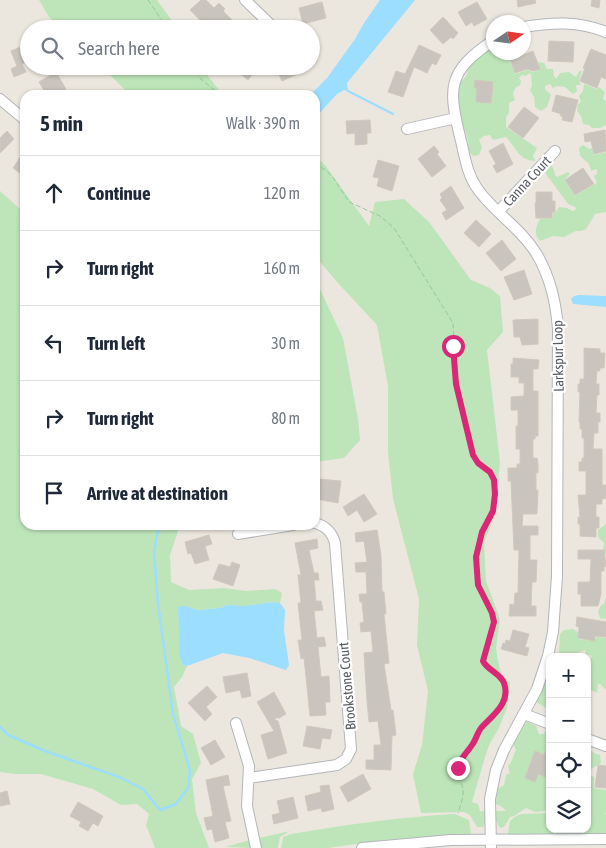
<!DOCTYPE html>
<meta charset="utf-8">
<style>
body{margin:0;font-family:"Asap Condensed",sans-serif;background:#f6f6f7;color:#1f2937}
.controls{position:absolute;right:15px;bottom:15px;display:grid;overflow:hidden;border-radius:10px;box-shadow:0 1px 4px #0004}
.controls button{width:45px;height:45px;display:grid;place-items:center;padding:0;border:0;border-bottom:1px solid #e0e1e3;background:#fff;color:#1f2937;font:25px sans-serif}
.compass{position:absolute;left:486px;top:15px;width:45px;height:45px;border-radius:50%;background:#fff;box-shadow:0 1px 4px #0004;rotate:77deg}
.stop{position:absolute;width:15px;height:15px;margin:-11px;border:4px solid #db2777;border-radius:50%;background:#fff}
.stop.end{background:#db2777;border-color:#fff;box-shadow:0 1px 5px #0008}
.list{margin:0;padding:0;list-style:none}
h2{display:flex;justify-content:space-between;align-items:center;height:65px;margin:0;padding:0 20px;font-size:21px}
h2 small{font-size:16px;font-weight:400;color:#747a83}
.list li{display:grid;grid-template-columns:32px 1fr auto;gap:15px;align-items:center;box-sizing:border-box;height:75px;padding:0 20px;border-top:1px solid #e0e1e3}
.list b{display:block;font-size:19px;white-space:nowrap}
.list em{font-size:16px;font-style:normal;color:#747a83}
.icon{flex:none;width:28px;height:28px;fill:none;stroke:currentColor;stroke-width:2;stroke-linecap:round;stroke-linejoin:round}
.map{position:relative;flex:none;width:606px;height:848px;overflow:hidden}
.search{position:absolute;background:#fff;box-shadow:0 1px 4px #0004;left:20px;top:20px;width:300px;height:55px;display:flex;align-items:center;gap:12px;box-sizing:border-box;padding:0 18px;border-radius:28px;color:#747a83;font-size:19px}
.panel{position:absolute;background:#fff;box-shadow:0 1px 4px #0004;left:20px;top:90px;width:300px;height:440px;border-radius:15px}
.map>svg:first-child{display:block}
</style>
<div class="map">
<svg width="606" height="848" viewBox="0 0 606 848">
<rect width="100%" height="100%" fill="#ece7de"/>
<!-- green -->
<path fill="#bde5b9" d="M 39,0 L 157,0 L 178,29 L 62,29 L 49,17 Z
M 493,44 L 494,52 L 514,53 L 508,56 L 515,74 L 527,70 L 533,72 L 540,69 L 538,62 L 544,63 L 547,69 L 553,69 L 554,76 L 556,79 L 560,73 L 569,72 L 576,77 L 579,71 L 582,71 L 579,81 L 581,85 L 576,85 L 577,91 L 573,94 L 565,87 L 557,86 L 553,88 L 550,84 L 545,86 L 545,89 L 551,95 L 547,107 L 541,111 L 535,107 L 534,97 L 530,90 L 532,86 L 531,74 L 528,74 L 526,76 L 522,75 L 519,78 L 521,81 L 520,85 L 515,88 L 513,93 L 515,100 L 509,103 L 509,113 L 506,117 L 506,127 L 537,148 L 533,156 L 535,161 C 518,160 515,146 506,137 L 493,140 L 490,135 L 484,136 L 479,140 L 482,147 L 479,155 L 473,156 L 468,150 C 470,140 463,128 461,118 C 458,105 458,95 460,82 C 467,77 468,73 469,65 Z
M 101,66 L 200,66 L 219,90 L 225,95 L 130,95 Z
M 584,84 L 597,89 L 599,87 L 605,92 L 603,98 L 606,102 L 606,125 L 600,128 L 592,128 L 589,125 L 583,124 L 581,116 L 577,111 L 578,104 L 581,102 L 579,96 L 583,91 Z
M 583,145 L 589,149 L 592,148 L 594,155 L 606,152 L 606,212 L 595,214 L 586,229 L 581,231 L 576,231 L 564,237 L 553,236 L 540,241 C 533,233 536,228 540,219 L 553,218 L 553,212 L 556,212 L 559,207 L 567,208 L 573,211 L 576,209 L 575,207 L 568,204 L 543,170 L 552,166 L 554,170 L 555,175 L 557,177 L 568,172 L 570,174 L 564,180 L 575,196 L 597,183 L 594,176 L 597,174 L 597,169 L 591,171 L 589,164 L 580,156 L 579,148 Z
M 315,156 L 325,165 L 369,226 L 375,202 L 404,199 L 429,222 L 471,280 L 490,288 L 500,296 L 503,332 L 487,350 L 500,462 L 498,482 L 494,496 L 494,518 L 484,542 L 486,581 L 500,619 L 496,648 L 498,661 L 501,673 L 510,683 L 507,708 L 498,730 L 490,743 L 486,754 L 472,802 L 478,804 L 480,811 L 486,811 L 486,822 L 483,827 L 477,827 L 470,815 L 464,812 L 421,813 L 413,774 L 422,745 L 428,691 L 417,645 L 419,599 L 393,499 L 388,452 L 388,386 L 377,325 L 337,282 L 315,256 Z
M 0,191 L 20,209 L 25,211 L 25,525 L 180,525 L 170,555 L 171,582 L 189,590 L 224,588 L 246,591 L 275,589 L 282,593 L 280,603 L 273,602 L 245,606 L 228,605 L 220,608 L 198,610 L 186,606 L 178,608 L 181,659 L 182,664 L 187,666 L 182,677 L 174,687 L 181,726 L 193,734 L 201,763 L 192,779 L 196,813 L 209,848 L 155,848 L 146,825 L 149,814 L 137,804 L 121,805 L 93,789 L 41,774 L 15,774 L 0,772 Z
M 315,283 L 318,285 L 343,338 L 358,419 L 360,440 L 344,458 L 315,462 Z
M 606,524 L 606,555 L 603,549 L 604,543 L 598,537 L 598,530 Z
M 606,597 L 606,619 L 600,618 L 598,611 L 601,605 L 604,604 Z
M 573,629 L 578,632 L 578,639 L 594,641 L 597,637 L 606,638 L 606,690 L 600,684 L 598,684 L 597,693 L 587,688 L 587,671 L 592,656 L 586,654 L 585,650 L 577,653 L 569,653 L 567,655 L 563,656 L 559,652 L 560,634 L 564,630 Z
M 550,675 L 550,709 L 548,709 L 536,702 Z
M 526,721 L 536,726 L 539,734 L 544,734 L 546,730 L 550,730 L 550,829 L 587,829 L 587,747 L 594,753 L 600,755 L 601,763 L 588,771 L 589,775 L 594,777 L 594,788 L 606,790 L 606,812 L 605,814 L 606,815 L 606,834 L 508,834 L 510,821 L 516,816 L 522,814 L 549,813 L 546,811 L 535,812 L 526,808 L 514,816 L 510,817 L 504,827 L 500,828 L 496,821 L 495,811 L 506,811 L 502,807 L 496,804 L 497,789 L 504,785 L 506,775 L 510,773 L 508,766 C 513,761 513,755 516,750 L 513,744 Z
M 455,814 L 469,820 L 471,834 L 383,840 L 328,848 L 281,848 L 283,837 L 291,834 C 345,825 399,817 455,814 Z
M 290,831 L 280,837 L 278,848 L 261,848 L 259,838 Z
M 250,840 L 252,848 L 225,847 Z"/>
<!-- water -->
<path fill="#9bdeff" d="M 380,0 L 415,0 L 347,83 L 348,91 L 344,90 L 337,94 L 315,118 L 315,95 L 310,95 L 327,78 L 355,39 L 364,23 Z
M 579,295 L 606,296 L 606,307 L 573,304 L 571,299 L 574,296 Z
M 273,602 L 280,603 L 285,610 L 284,631 L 289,665 L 286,670 L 249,658 L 223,653 L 187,666 L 182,664 L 180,657 L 178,607 L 186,606 L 198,610 L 220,608 L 228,605 L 245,606 Z"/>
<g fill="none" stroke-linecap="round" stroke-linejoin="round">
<!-- stream -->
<path stroke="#9bdeff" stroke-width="2.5" d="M 348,91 L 393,114
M 0,727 L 8,735 L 45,751 L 119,777 L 143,789 L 160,810 L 176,804 L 188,788 L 190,770 L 173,714 L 158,604 L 154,552 L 159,525"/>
</g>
<!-- building -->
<path fill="#c9c4bd" stroke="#d1c8bd" d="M 201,0 L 206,0 L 214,8 L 219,3 L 225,9 L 223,11 L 235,23 L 230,29 L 209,29 L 190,10 Z
M 517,0 L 535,0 L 536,3 L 518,7 Z
M 592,0 L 600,0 L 599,8 L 591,6 Z
M 322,2 L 326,18 L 303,24 L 299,8 Z
M 477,2 L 487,19 L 474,26 L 472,22 L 466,26 L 458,12 Z
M 443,17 L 458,33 L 453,39 L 451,37 L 443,44 L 430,30 Z
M 549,41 L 574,42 L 573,62 L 548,61 Z
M 419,45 L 441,55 L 436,65 L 432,63 L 427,73 L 414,67 L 403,97 L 388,92 L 396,71 L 405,74 Z
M 23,46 L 25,51 L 29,49 L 29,61 L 22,64 L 26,72 L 14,77 L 11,69 L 17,66 L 11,51 Z
M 591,49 L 606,55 L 606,79 L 601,77 L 597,88 L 580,81 L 585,68 L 583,68 Z
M 533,51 L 540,69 L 533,71 L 527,69 L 515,73 L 509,56 L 519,53 L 520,56 Z
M 231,66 L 259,66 L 248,80 Z
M 275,66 L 297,66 L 300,73 L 282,81 Z
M 56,72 L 66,89 L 56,95 L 47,95 L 39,82 Z
M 475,80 L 493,82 L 491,103 L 476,102 L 477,88 L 474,88 Z
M 556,95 L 578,100 L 572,122 L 562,120 L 563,116 L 560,116 L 561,114 L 552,111 Z
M 524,107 L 539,118 L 523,138 L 508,127 Z
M 370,120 L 371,133 L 367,133 L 367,144 L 355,145 L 355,133 L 347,134 L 346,121 Z
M 605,130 L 606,151 L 594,154 L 591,141 L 585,142 L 584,134 Z
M 7,131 L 14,139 L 0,153 L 0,138 Z
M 503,143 L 513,164 L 497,173 L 493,166 L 496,164 L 489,151 Z
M 434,146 L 439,152 L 437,154 L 446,166 L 432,177 L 418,159 Z
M 21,156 L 25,159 L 25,177 L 13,168 Z
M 378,160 L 399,166 L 392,191 L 377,186 L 379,178 L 373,177 Z
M 583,168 L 594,184 L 575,195 L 565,180 Z
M 451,186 L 464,208 L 446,220 L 442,213 L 447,210 L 440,200 L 442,198 L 440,194 Z
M 536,192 L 552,192 L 552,201 L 555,201 L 555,212 L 552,212 L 552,218 L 536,218 L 535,203 L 536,203 Z
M 476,220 L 491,234 L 479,247 L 464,233 Z
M 502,240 L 516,259 L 501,271 L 486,253 Z
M 524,270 L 532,294 L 514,300 L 504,277 Z
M 538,319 L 538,344 L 522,345 L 520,337 L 514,337 L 513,320 Z
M 584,348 L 600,349 L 600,353 L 605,353 L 604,368 L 600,368 L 600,371 L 597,371 L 596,384 L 599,384 L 599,395 L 597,395 L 596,413 L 600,413 L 600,422 L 598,422 L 598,433 L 594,433 L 593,449 L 602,449 L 602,485 L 606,485 L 606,498 L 602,499 L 602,504 L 596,504 L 596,517 L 599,517 L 599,528 L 596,528 L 596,537 L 580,536 L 580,524 L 578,524 L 578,517 L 580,517 L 578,495 L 586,495 L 586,471 L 579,471 L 579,462 L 582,462 L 582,458 L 584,458 L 584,438 L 582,438 L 582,429 L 580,429 L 580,422 L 579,422 L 580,392 L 578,392 L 578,384 L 580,384 L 580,379 L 584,379 Z
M 513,358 L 539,360 L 538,369 L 533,369 L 533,391 L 538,391 L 538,436 L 535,436 L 535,439 L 533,439 L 533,458 L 537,458 L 538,464 L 538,473 L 536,472 L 536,490 L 538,490 L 537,514 L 523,514 L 522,526 L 538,526 L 538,535 L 530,535 L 530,560 L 537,560 L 536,582 L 532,582 L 531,606 L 536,606 L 536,616 L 509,616 L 510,604 L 514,605 L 515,593 L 518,593 L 519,550 L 514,550 L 511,481 L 508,481 L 508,468 L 517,468 L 517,464 L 520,464 L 520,449 L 516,449 L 516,426 L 518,426 L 518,410 L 511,410 L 511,397 L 524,396 L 524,383 L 519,383 L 519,377 L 511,377 L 511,364 L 513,364 Z
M 319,479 L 341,481 L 338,503 L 316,499 Z
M 364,494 L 377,514 L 364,522 L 357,510 L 348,516 L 343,507 Z
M 377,530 L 381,555 L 382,592 L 384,592 L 386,614 L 384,614 L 389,663 L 384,664 L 391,710 L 393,710 L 396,735 L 392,736 L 391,770 L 366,769 L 366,760 L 374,760 L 374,745 L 381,745 L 378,721 L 369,722 L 367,701 L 364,653 L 373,652 L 371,631 L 361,632 L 360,623 L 364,622 L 362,602 L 360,602 L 359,594 L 367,594 L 366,572 L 356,572 L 355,563 L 367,562 L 364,541 L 356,542 L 355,533 Z
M 209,535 L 212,544 L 205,546 L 209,560 L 195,564 L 191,553 L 188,554 L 185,542 Z
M 317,539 L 318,548 L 309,550 L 314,573 L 318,573 L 319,580 L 314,580 L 316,601 L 321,601 L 323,610 L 314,611 L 317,638 L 324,637 L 326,646 L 318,647 L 321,677 L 329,676 L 330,702 L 325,702 L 326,715 L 310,716 L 304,658 L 301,659 L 298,640 L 302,640 L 298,603 L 301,603 L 298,575 L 301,575 L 295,543 Z
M 578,550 L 604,550 L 606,567 L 604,566 L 604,571 L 601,571 L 601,594 L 598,606 L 581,606 L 581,594 L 578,594 L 578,582 L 590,582 L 591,559 L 578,559 Z
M 232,562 L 240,565 L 233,586 L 213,579 L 219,564 L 230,567 Z
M 577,617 L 606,622 L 606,637 L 595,636 L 595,641 L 578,638 L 579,627 L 576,626 Z
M 513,630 L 529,634 L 525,647 L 529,648 L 527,656 L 501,649 L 503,643 L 505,644 L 506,640 L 510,641 Z
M 247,673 L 251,696 L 242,698 L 240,690 L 226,693 L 223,677 Z
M 207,686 L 217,697 L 206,707 L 212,714 L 205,721 L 188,703 Z
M 274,692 L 286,714 L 279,718 L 275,718 L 275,720 L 278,721 L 287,753 L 268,759 L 261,735 L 274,731 L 257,702 Z
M 307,726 L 332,730 L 330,739 L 322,738 L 320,749 L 303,746 Z
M 215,740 L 225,757 L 211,765 L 201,748 Z
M 550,743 L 550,768 L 546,777 L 538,774 L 535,782 L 525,778 L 535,751 L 544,755 Z
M 598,765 L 606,766 L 606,788 L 595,787 Z
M 363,774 L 371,789 L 348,802 L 340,787 Z
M 228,775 L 230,785 L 223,786 L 231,821 L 225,822 L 229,838 L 215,842 L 212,829 L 207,830 L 204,818 L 213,816 L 206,780 Z
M 329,785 L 334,809 L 322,812 L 321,808 L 308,811 L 305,796 L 321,792 L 320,786 Z
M 7,791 L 10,804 L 0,806 L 0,793 Z
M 293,797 L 298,818 L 274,824 L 272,815 L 280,813 L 277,801 Z
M 78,802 L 103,816 L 98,826 L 93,823 L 88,831 L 79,826 L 81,822 L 70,816 Z"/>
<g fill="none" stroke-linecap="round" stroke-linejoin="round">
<defs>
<path id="minor" d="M 245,0 L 270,24
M 524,27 C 552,22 579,21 606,32
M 0,99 L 25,120
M 407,129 L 456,118
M 499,211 L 555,151
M 238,534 L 293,525
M 524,714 L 550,724
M 236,723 L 249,766 L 247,806 L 256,848
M 587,739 L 606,746
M 249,778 L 337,765 L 346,759 L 351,749 L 335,543 C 332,532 326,526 315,523
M 362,848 L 451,840 L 606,839
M 491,848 L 490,799 L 496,770 L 504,750 L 537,689 L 548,656 L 553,632 L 557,576 L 558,329 C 556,302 550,276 536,253 C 520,227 493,212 477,188 C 467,174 465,157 461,141 C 448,88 446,72 494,40"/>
</defs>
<!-- minor casing -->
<use href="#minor" stroke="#b2b6bb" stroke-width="12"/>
<!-- path -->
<path stroke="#93c99d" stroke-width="1" stroke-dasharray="5 2.5" stroke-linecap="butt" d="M 148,0 L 168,29
M 190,66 L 201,79 L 220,95
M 315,163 L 327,171 L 334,179 L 349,202 L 380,216 L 394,228 L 453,323 L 456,384 L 473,455 L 478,463 L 490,473 L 494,481 L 495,494 L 493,511 L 482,532 L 477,557 L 478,585 L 492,613 L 493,622 L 483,661 C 487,670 500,673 504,683 C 511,703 492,715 481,729 C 477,733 476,740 472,746 C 468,752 460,757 458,764 C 455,774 462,781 463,790 C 464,798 460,806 458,813"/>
<!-- minor -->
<use href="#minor" stroke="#fff" stroke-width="10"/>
</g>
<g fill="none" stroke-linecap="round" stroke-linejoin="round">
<!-- route -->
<path stroke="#db2777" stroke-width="6" d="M 453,346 L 456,384 L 473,455 L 478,463 L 490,472 L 494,480 L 495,494 L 493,511 L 482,532 L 476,557 L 478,585 L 492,613 L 494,622 L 483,661 C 487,670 500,673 504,683 C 511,703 493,715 481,728 C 477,733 476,740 472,745 C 467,753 460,758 458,768"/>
</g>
<g text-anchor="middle" stroke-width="4.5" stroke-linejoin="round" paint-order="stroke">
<!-- street labels -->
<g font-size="14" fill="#585c61" stroke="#fff">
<text transform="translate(527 181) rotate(-47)" y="5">Canna Court</text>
<text transform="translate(558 356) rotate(-91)" y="5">Larkspur Loop</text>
<text transform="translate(347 686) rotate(-95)" y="5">Brookstone Court</text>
</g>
</g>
</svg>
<div class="controls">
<button>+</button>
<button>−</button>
<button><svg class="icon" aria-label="locate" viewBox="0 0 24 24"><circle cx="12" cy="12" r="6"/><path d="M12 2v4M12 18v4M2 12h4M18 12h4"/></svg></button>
<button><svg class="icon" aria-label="layers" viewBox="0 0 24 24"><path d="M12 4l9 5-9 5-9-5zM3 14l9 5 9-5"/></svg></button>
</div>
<svg class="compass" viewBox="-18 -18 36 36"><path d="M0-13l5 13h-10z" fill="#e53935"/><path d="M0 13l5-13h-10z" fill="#747a83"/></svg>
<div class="stop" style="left:453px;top:346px"></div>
<div class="stop end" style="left:458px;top:768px"></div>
<div class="search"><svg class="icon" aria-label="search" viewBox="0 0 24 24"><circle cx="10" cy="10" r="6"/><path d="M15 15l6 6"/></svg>Search here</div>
<section class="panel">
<h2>5 min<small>Walk · 390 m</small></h2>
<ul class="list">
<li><svg class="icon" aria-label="ahead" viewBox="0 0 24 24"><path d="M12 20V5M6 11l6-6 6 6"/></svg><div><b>Continue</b></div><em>120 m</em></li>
<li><svg class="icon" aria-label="right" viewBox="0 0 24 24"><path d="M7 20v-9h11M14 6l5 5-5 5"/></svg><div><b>Turn right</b></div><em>160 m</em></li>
<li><svg class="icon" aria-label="left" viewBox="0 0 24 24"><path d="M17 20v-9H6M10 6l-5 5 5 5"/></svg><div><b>Turn left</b></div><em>30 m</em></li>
<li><svg class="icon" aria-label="right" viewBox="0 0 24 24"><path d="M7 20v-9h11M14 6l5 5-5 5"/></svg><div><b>Turn right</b></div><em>80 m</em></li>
<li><svg class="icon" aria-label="arrive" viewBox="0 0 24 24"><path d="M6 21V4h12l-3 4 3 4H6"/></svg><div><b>Arrive at destination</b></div></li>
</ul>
</section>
</div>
